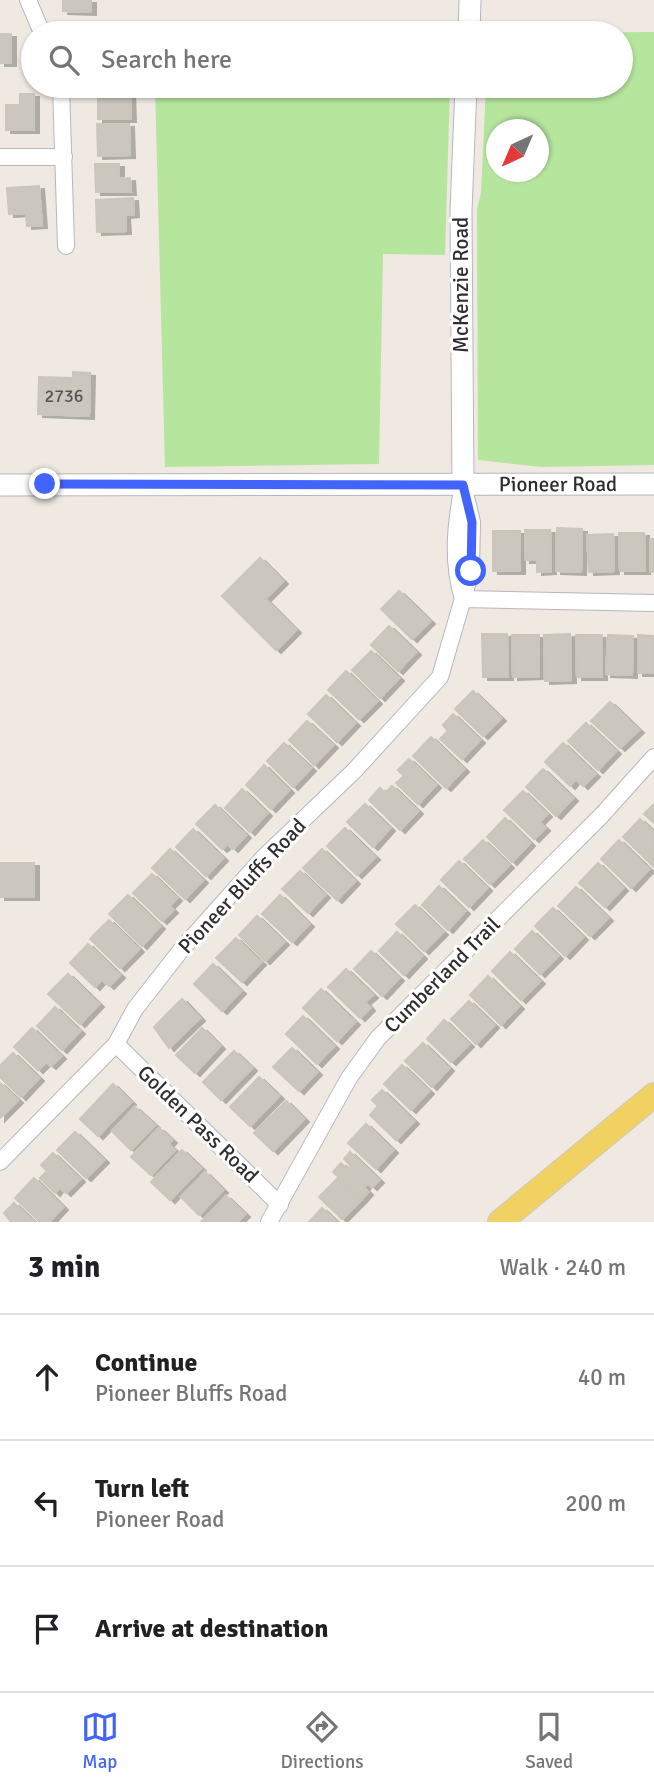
<!DOCTYPE html>
<meta charset="utf-8">
<style>
body{margin:0;font-family:Signika,sans-serif;background:#f2f2f2;color:#202124}
.compass{position:absolute;left:486px;top:119px;width:63px;height:63px;border-radius:50%;background:#fff;box-shadow:0 2px 5px #0004;rotate:224deg}
.stop{position:absolute;width:21px;height:21px;margin:-16px;border:5px solid #4264fb;border-radius:50%;background:#fff}
.stop.end{background:#4264fb;border-color:#fff;box-shadow:0 2px 7px #0008}
.list{margin:0;padding:0;list-style:none}
h2{display:flex;justify-content:space-between;align-items:center;height:91px;margin:0;padding:0 28px;font-size:30px}
h2 small{font-size:23px;font-weight:400;color:#757577}
.list li{display:grid;grid-template-columns:46px 1fr auto;gap:21px;align-items:center;box-sizing:border-box;height:126px;padding:0 28px;border-top:2px solid #e0e0e0}
.list b{display:block;font-size:26px;white-space:nowrap}
.list p{margin:0;font-size:23px;white-space:nowrap;color:#757577}
.list em{font-size:23px;font-style:normal;color:#757577}
.icon{flex:none;width:38px;height:38px;fill:none;stroke:currentColor;stroke-width:2;stroke-linecap:round;stroke-linejoin:round}
.map{position:relative;flex:none;width:654px;height:1222px;overflow:hidden}
.search{position:absolute;background:#fff;box-shadow:0 2px 5px #0004;left:21px;right:21px;top:21px;height:77px;display:flex;align-items:center;gap:18px;box-sizing:border-box;padding:0 24px;border-radius:38px;color:#757577;font-size:26px}
.sheet{height:469px;background:#fff}
nav{display:flex;justify-content:space-around;align-items:center;box-sizing:border-box;height:98px;border-top:2px solid #e0e0e0;background:#fff;font-size:19px;color:#757577}
nav a{display:grid;justify-items:center;gap:4px}
nav .on{color:#4264fb}
.map>svg:first-child{display:block}
</style>
<div class="map">
<svg width="654" height="1222" viewBox="0 0 654 1222">
<defs>
<filter id="shadow"><feDropShadow dx="5" dy="3" stdDeviation="0" flood-color="#0004"/></filter>
</defs>
<rect width="100%" height="100%" fill="#efe9e1"/>
<!-- green -->
<path fill="#b6e59e" fill-rule="evenodd" d="M 154,21 L 452,24 L 452,33 L 154,33 Z
M 654,32 L 654,465 L 541,467 L 478,460 L 477,209 L 481,193 L 486,86 L 621,86 L 621,33 L 488,33 ZM 496,130 L 538,130 L 538,172 L 496,172 Z
M 155,86 L 450,86 L 445,255 L 383,254 L 379,464 L 165,467 Z"/>
<!-- building -->
<path fill="#cbc7bf" stroke="#cbc5ba" stroke-width="2" filter="url(#shadow)" d="M 63,0 L 91,0 L 91,12 L 63,11 Z
M 124,29 L 125,33 L 87,33 L 87,30 Z
M 0,34 L 11,34 L 11,63 L 0,63 Z
M 130,88 L 131,119 L 98,119 L 98,89 Z
M 20,94 L 34,94 L 34,130 L 6,130 L 6,105 L 20,105 Z
M 97,124 L 129,124 L 130,155 L 98,156 Z
M 95,164 L 119,164 L 119,179 L 130,178 L 131,192 L 96,192 Z
M 39,186 L 42,225 L 27,226 L 26,213 L 9,214 L 7,188 Z
M 133,198 L 134,214 L 125,215 L 126,231 L 97,232 L 96,200 Z
M 73,372 L 90,373 L 89,416 L 38,414 L 39,377 L 73,378 Z
M 557,528 L 582,529 L 581,572 L 556,571 Z
M 525,530 L 550,530 L 551,571 L 537,572 L 537,560 L 525,560 Z
M 493,531 L 520,531 L 520,571 L 493,571 Z
M 619,533 L 644,533 L 645,571 L 620,571 Z
M 613,534 L 614,571 L 589,572 L 587,535 Z
M 650,539 L 654,539 L 654,572 L 650,572 Z
M 260,558 L 283,581 L 265,599 L 296,630 L 276,650 L 222,596 Z
M 399,591 L 430,621 L 412,639 L 381,609 Z
M 389,626 L 416,652 L 398,671 L 371,645 Z
M 482,634 L 507,634 L 508,677 L 483,677 Z
M 570,634 L 571,680 L 545,681 L 544,635 Z
M 512,635 L 539,635 L 539,676 L 513,677 Z
M 576,635 L 602,635 L 602,677 L 577,677 Z
M 608,635 L 633,636 L 632,675 L 606,674 Z
M 638,635 L 654,636 L 654,673 L 638,673 Z
M 371,651 L 399,678 L 380,698 L 352,670 Z
M 346,671 L 377,701 L 359,719 L 328,690 Z
M 473,691 L 501,718 L 483,736 L 455,709 Z
M 326,695 L 355,723 L 337,742 L 308,714 Z
M 610,702 L 639,730 L 620,748 L 591,721 Z
M 453,714 L 480,740 L 462,759 L 440,739 L 448,731 L 443,725 Z
M 307,721 L 333,745 L 314,765 L 289,740 Z
M 586,723 L 616,751 L 598,770 L 568,741 Z
M 431,737 L 464,769 L 446,788 L 413,756 Z
M 284,743 L 311,768 L 293,787 L 267,761 Z
M 563,743 L 595,774 L 583,786 L 576,779 L 570,786 L 545,762 Z
M 409,759 L 436,785 L 418,804 L 396,783 L 404,776 L 398,770 Z
M 264,765 L 289,790 L 271,809 L 246,785 Z
M 543,769 L 573,798 L 556,816 L 526,787 Z
M 392,786 L 418,811 L 400,830 L 369,800 L 380,788 L 385,793 Z
M 242,789 L 267,813 L 250,832 L 225,808 Z
M 523,791 L 547,814 L 539,822 L 545,828 L 534,839 L 504,810 Z
M 365,804 L 390,828 L 373,847 L 347,822 Z
M 654,804 L 654,823 L 644,814 Z
M 215,805 L 246,835 L 233,849 L 228,844 L 222,849 L 196,824 Z
M 505,818 L 530,843 L 512,862 L 487,837 Z
M 640,819 L 654,832 L 653,866 L 623,837 Z
M 345,828 L 375,857 L 357,875 L 327,846 Z
M 193,829 L 223,858 L 206,876 L 176,847 Z
M 483,840 L 509,865 L 490,884 L 464,859 Z
M 619,840 L 649,869 L 631,888 L 601,859 Z
M 170,849 L 203,880 L 185,899 L 152,868 Z
M 322,849 L 355,881 L 337,900 L 303,868 Z
M 459,861 L 487,888 L 469,907 L 441,880 Z
M 0,863 L 34,863 L 34,897 L 0,897 Z
M 598,863 L 623,888 L 605,907 L 579,883 Z
M 300,871 L 325,895 L 308,913 L 282,889 Z
M 152,874 L 177,898 L 169,906 L 173,910 L 162,921 L 133,893 Z
M 439,886 L 465,911 L 448,930 L 422,905 Z
M 576,887 L 608,918 L 590,936 L 558,906 Z
M 128,895 L 160,926 L 142,946 L 109,914 Z
M 280,895 L 309,924 L 292,942 L 262,914 Z
M 415,905 L 443,932 L 424,951 L 396,924 Z
M 553,908 L 583,937 L 565,956 L 535,926 Z
M 257,916 L 284,942 L 265,961 L 239,935 Z
M 109,920 L 139,949 L 120,968 L 90,939 Z
M 532,931 L 558,956 L 540,974 L 515,949 Z
M 397,932 L 422,956 L 404,975 L 379,951 Z
M 236,938 L 261,962 L 242,982 L 216,958 Z
M 88,944 L 120,975 L 109,986 L 102,979 L 95,987 L 70,963 Z
M 371,951 L 399,978 L 382,996 L 354,969 Z
M 510,952 L 540,981 L 521,1000 L 492,971 Z
M 213,964 L 241,991 L 222,1011 L 194,984 Z
M 346,969 L 373,995 L 365,1002 L 370,1008 L 360,1018 L 328,987 Z
M 68,974 L 99,1004 L 80,1024 L 48,994 Z
M 488,976 L 519,1006 L 501,1025 L 470,995 Z
M 321,989 L 355,1022 L 337,1041 L 303,1008 Z
M 182,999 L 200,1018 L 169,1048 L 154,1027 Z
M 469,1001 L 494,1025 L 476,1044 L 451,1019 Z
M 55,1007 L 80,1031 L 62,1050 L 37,1026 Z
M 303,1016 L 334,1046 L 317,1064 L 286,1034 Z
M 444,1020 L 469,1044 L 451,1062 L 427,1039 Z
M 32,1028 L 61,1056 L 51,1066 L 46,1062 L 38,1070 L 14,1047 Z
M 202,1028 L 220,1046 L 195,1073 L 176,1055 Z
M 423,1043 L 449,1068 L 432,1087 L 405,1061 Z
M 292,1048 L 317,1072 L 299,1091 L 273,1067 Z
M 234,1051 L 252,1068 L 221,1100 L 203,1082 Z
M 13,1053 L 39,1078 L 21,1097 L 0,1077 L 0,1066 Z
M 402,1065 L 429,1091 L 411,1110 L 384,1084 Z
M 259,1077 L 279,1096 L 250,1126 L 230,1107 Z
M 0,1083 L 18,1100 L 0,1118 Z
M 113,1084 L 131,1102 L 98,1136 L 80,1119 Z
M 382,1090 L 414,1121 L 396,1140 L 370,1115 L 378,1106 L 372,1100 Z
M 286,1101 L 304,1119 L 273,1151 L 254,1133 Z
M 135,1107 L 155,1125 L 131,1150 L 112,1131 Z
M 366,1124 L 393,1150 L 376,1169 L 348,1143 Z
M 159,1128 L 172,1140 L 168,1144 L 175,1150 L 151,1175 L 131,1157 Z
M 75,1132 L 104,1160 L 86,1178 L 57,1150 Z
M 182,1150 L 201,1168 L 170,1200 L 151,1182 Z
M 350,1152 L 379,1180 L 372,1187 L 368,1183 L 364,1188 L 368,1192 L 362,1199 L 333,1172 L 341,1163 L 348,1170 L 351,1166 L 344,1159 Z
M 53,1153 L 80,1179 L 66,1193 L 60,1187 L 55,1193 L 40,1178 L 47,1171 L 41,1165 Z
M 205,1172 L 223,1190 L 199,1215 L 181,1197 Z
M 34,1178 L 63,1207 L 49,1222 L 40,1222 L 15,1198 Z
M 338,1178 L 361,1200 L 342,1219 L 319,1197 Z
M 226,1196 L 245,1214 L 237,1222 L 201,1222 Z
M 14,1203 L 34,1222 L 11,1222 L 4,1213 Z
M 322,1208 L 337,1222 L 309,1222 Z"/>
<g fill="none" stroke-linecap="round" stroke-linejoin="round">
<defs>
<path id="street" d="M 28,0 L 42,33
M 61,86 L 66,246
M 0,157 L 64,157
M 462,491 C 455,528 452,563 463,599
M 463,599 L 654,603
M 116,1044 L 280,1205
M 0,1162 L 116,1044 L 135,1009 L 181,950 L 264,857 L 354,771 L 440,677 L 471,571 L 472,522 L 463,485
M 269,1222 L 349,1078 L 378,1038 L 601,816 L 654,757"/>
<g id="secondary">
<path d="M 469,33 L 470,0"/>
<path id="s1" d="M 0,485 L 654,484"/>
<path d="M 463,485 L 461,211 L 466,86"/>
</g>
<path id="primary" d="M 500,1222 L 654,1095"/>
</defs>
<!-- street casing -->
<use href="#street" stroke="#b4b7c1" stroke-width="18"/>
<!-- secondary casing -->
<use href="#secondary" stroke="#b4b7c1" stroke-width="23"/>
<!-- primary casing -->
<use href="#primary" stroke="#c9c9c9" stroke-width="26"/>
<!-- street -->
<use href="#street" stroke="#fff" stroke-width="16"/>
<!-- secondary -->
<use href="#secondary" stroke="#fff" stroke-width="21"/>
<!-- primary -->
<use href="#primary" stroke="#f2d163" stroke-width="24"/>
</g>
<g fill="none" stroke-linecap="round" stroke-linejoin="round">
<!-- route -->
<path stroke="#4264fb" stroke-width="9" d="M 45,484 L 463,485 L 472,522 L 471,571"/>
</g>
<g text-anchor="middle" stroke-width="6" stroke-linejoin="round" paint-order="stroke">
<!-- number labels -->
<g font-size="18" fill="#555452">
<text x="64" y="402">2736</text>
</g>
<!-- street labels -->
<g font-size="21" fill="#2e2e2e" stroke="#fff">
<text transform="translate(461 285) rotate(-90)" y="7">McKenzie Road</text>
<text dy="7" stroke="none"><textPath href="#s1" startOffset="558">Pioneer Road</textPath></text>
<text transform="translate(242 886) rotate(-47)" y="7">Pioneer Bluffs Road</text>
<text transform="translate(442 975) rotate(-45)" y="7">Cumberland Trail</text>
<text transform="translate(198 1124) rotate(44)" y="7">Golden Pass Road</text>
</g>
</g>
</svg>
<svg class="compass" viewBox="-18 -18 36 36"><path d="M0-13l5 13h-10z" fill="#e53935"/><path d="M0 13l5-13h-10z" fill="#757577"/></svg>
<div class="stop" style="left:471px;top:571px"></div>
<div class="stop end" style="left:45px;top:484px"></div>
<div class="search"><svg class="icon" aria-label="search" viewBox="0 0 24 24"><circle cx="10" cy="10" r="6"/><path d="M15 15l6 6"/></svg>Search here</div>
</div>
<section class="sheet">
<h2>3 min<small>Walk · 240 m</small></h2>
<ul class="list">
<li><svg class="icon" aria-label="ahead" viewBox="0 0 24 24"><path d="M12 20V5M6 11l6-6 6 6"/></svg><div><b>Continue</b><p>Pioneer Bluffs Road</p></div><em>40 m</em></li>
<li><svg class="icon" aria-label="left" viewBox="0 0 24 24"><path d="M17 20v-9H6M10 6l-5 5 5 5"/></svg><div><b>Turn left</b><p>Pioneer Road</p></div><em>200 m</em></li>
<li><svg class="icon" aria-label="arrive" viewBox="0 0 24 24"><path d="M6 21V4h12l-3 4 3 4H6"/></svg><div><b>Arrive at destination</b></div></li>
</ul>
</section>
<nav>
<a class="on"><svg class="icon" aria-label="map" viewBox="0 0 24 24"><path d="M3 6l6-2 6 2 6-2v14l-6 2-6-2-6 2zM9 4v14M15 6v14"/></svg>Map</a>
<a><svg class="icon" aria-label="directions" viewBox="0 0 24 24"><path d="M12 3l9 9-9 9-9-9zM9 14v-3h6M13 9l2 2-2 2"/></svg>Directions</a>
<a><svg class="icon" aria-label="saved" viewBox="0 0 24 24"><path d="M7 4h10v16l-5-4-5 4z"/></svg>Saved</a>
</nav>
